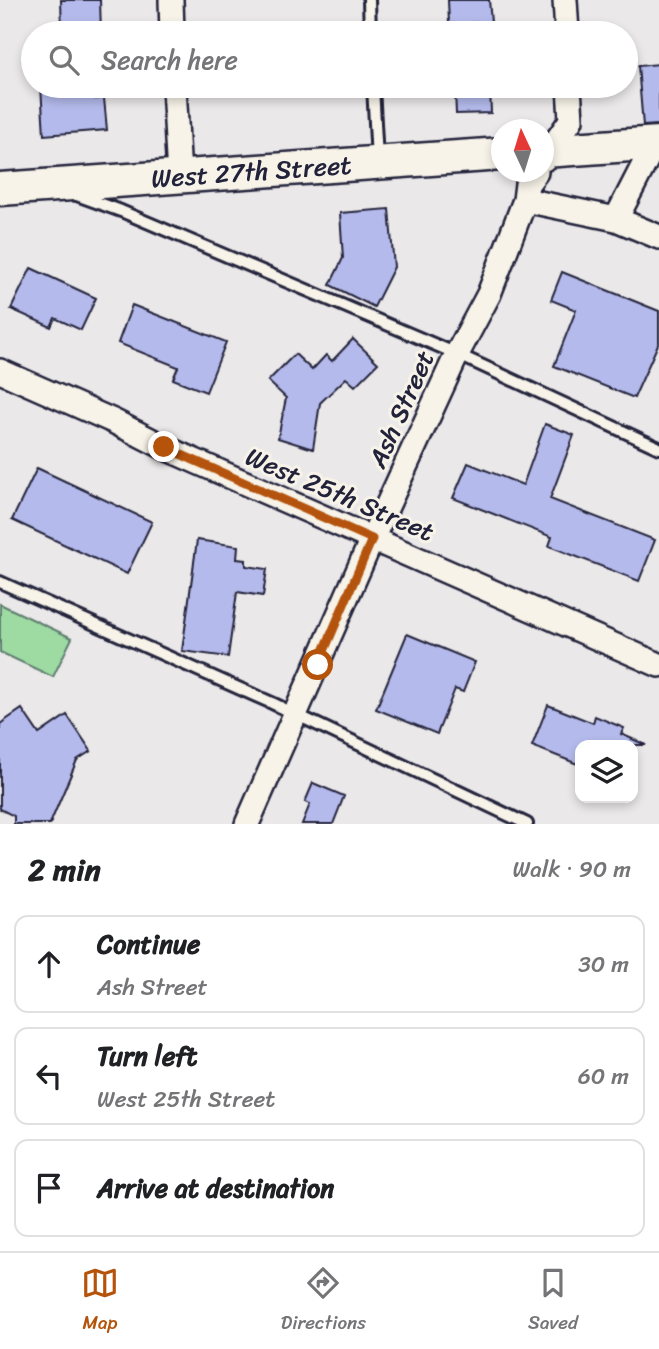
<!DOCTYPE html>
<meta charset="utf-8">
<style>
body{margin:0;font-family:Sriracha,sans-serif;background:#f2f2f2;color:#202124}
.controls{position:absolute;right:21px;bottom:21px;display:grid;overflow:hidden;border-radius:14px;box-shadow:0 4px 10px #0003}
.controls button{width:63px;height:63px;display:grid;place-items:center;padding:0;border:0;border-bottom:2px solid #e0e0e0;background:#fff;color:#202124;font:35px sans-serif}
.compass{position:absolute;left:491px;top:119px;width:63px;height:63px;border-radius:50%;background:#fff;box-shadow:0 4px 10px #0003;rotate:356deg}
.stop{position:absolute;width:21px;height:21px;margin:-16px;border:5px solid #b45309;border-radius:50%;background:#fff}
.stop.end{background:#b45309;border-color:#fff;box-shadow:0 2px 7px #0008}
.list{margin:0;padding:0;list-style:none}
h2{display:flex;justify-content:space-between;align-items:center;height:91px;margin:0;padding:0 28px;font-size:30px}
h2 small{font-size:23px;font-weight:400;color:#757577}
.list li{display:grid;grid-template-columns:46px 1fr auto;gap:21px;align-items:center;box-sizing:border-box;height:98px;margin:0 14px 14px;padding:0 14px;border:2px solid #e0e0e0;border-radius:14px}
.list b{display:block;font-size:26px;white-space:nowrap}
.list p{margin:0;font-size:23px;white-space:nowrap;color:#757577}
.list em{font-size:23px;font-style:normal;color:#757577}
.icon{flex:none;width:38px;height:38px;fill:none;stroke:currentColor;stroke-width:2;stroke-linecap:round;stroke-linejoin:round}
.map{position:relative;flex:none;width:659px;height:824px;overflow:hidden}
.search{position:absolute;background:#fff;box-shadow:0 4px 10px #0003;left:21px;right:21px;top:21px;height:77px;display:flex;align-items:center;gap:18px;box-sizing:border-box;padding:0 24px;border-radius:38px;color:#757577;font-size:26px}
.sheet{height:427px;background:#fff}
nav{display:flex;justify-content:space-around;align-items:center;box-sizing:border-box;height:98px;border-top:2px solid #e0e0e0;background:#fff;font-size:19px;color:#757577}
nav a{display:grid;justify-items:center;gap:4px}
nav .on{color:#b45309}
.map>svg:first-child{display:block}
</style>
<div class="map">
<svg width="659" height="824" viewBox="0 0 659 824">
<rect width="100%" height="100%" fill="#eae8e9"/>
<filter id="ink" filterUnits="userSpaceOnUse"><feTurbulence type="fractalNoise" baseFrequency=".0143" numOctaves="2"/><feDisplacementMap in="SourceGraphic" scale="14" xChannelSelector="R" yChannelSelector="G"/><feConvolveMatrix kernelMatrix="1 2 1 2 8 2 1 2 1" color-interpolation-filters="sRGB"/></filter>
<g filter="url(#ink)">
<!-- green -->
<path fill="#9ddba3" stroke="#607e6f" stroke-width="2" d="M 0,604 L 72,638 L 53,677 L 0,652 Z"/>
<!-- building -->
<path fill="#b4baeb" stroke="#22223b" stroke-width="2" d="M 61,0 L 100,0 L 101,33 L 62,33 Z
M 448,0 L 489,0 L 491,22 L 449,24 Z
M 659,64 L 659,125 L 643,126 L 638,66 Z
M 41,86 L 94,86 L 95,99 L 104,98 L 107,130 L 44,135 Z
M 464,86 L 490,86 L 491,113 L 456,114 L 455,90 L 464,89 Z
M 389,209 L 394,267 L 374,307 L 330,285 L 343,258 L 340,213 Z
M 31,268 L 96,298 L 81,330 L 55,318 L 51,327 L 11,309 Z
M 562,272 L 659,311 L 659,342 L 634,398 L 554,366 L 576,310 L 551,300 Z
M 132,305 L 226,342 L 206,392 L 173,379 L 178,367 L 118,343 Z
M 353,339 L 378,363 L 355,386 L 346,378 L 320,403 L 313,449 L 278,438 L 286,398 L 268,381 L 295,354 L 312,370 L 326,355 L 332,361 Z
M 545,424 L 574,435 L 550,499 L 655,540 L 639,581 L 549,546 L 552,537 L 453,498 L 468,463 L 523,485 Z
M 37,468 L 152,522 L 127,574 L 12,520 Z
M 197,540 L 238,546 L 237,559 L 246,560 L 246,566 L 267,569 L 263,596 L 237,592 L 228,657 L 182,651 Z
M 407,634 L 475,662 L 463,692 L 455,689 L 437,734 L 376,709 Z
M 548,705 L 593,723 L 595,716 L 624,728 L 621,734 L 646,745 L 580,745 L 580,765 L 532,746 Z
M 22,709 L 39,734 L 67,715 L 91,751 L 77,760 L 50,824 L 14,824 L 14,816 L 0,809 L 0,724 Z
M 313,783 L 344,796 L 333,824 L 302,824 L 310,804 L 305,802 Z"/>
<g fill="none" stroke-linecap="round" stroke-linejoin="round">
<defs>
<path id="service" d="M 369,0 L 370,33
M 373,86 L 377,160
M 74,194 L 121,211 L 457,354 L 659,448
M 0,582 L 272,703 L 527,824"/>
<path id="minor" d="M 171,0 L 172,33
M 565,0 L 567,33
M 174,86 L 179,177
M 544,159 L 571,120 L 569,86
M 525,200 L 616,219 L 659,237
M 616,219 L 655,143
M 0,371 L 113,421 L 170,450 L 659,665
M 247,824 L 372,539 L 457,354 L 489,294 L 525,200 L 527,184 L 536,172"/>
<g id="secondary">
<path d="M 544,151 L 659,143"/>
<path id="s1" d="M 0,189 L 502,154"/>
</g>
</defs>
<!-- service casing -->
<use href="#service" stroke="#22223b" stroke-width="16"/>
<!-- minor casing -->
<use href="#minor" stroke="#22223b" stroke-width="28"/>
<!-- secondary casing -->
<use href="#secondary" stroke="#22223b" stroke-width="37"/>
<!-- service -->
<use href="#service" stroke="#f7f3e8" stroke-width="10"/>
<!-- minor -->
<use href="#minor" stroke="#f7f3e8" stroke-width="23"/>
<!-- secondary -->
<use href="#secondary" stroke="#f7f3e8" stroke-width="32"/>
</g>
</g>
<g fill="none" stroke-linecap="round" stroke-linejoin="round" filter="url(#ink)">
<!-- route -->
<path stroke="#b45309" stroke-width="9" d="M 164,447 L 372,539 L 318,665"/>
</g>
<g text-anchor="middle" stroke-width="6" stroke-linejoin="round" paint-order="stroke">
<!-- street labels -->
<g font-size="26" fill="#22223b" stroke="#f7f3e8">
<text dy="9" stroke="none"><textPath href="#s1" startOffset="252">West 27th Street</textPath></text>
<text transform="translate(401 409) rotate(-66)" y="9">Ash Street</text>
<text transform="translate(340 494) rotate(23)" y="9">West 25th Street</text>
</g>
</g>
</svg>
<div class="controls">
<button><svg class="icon" aria-label="layers" viewBox="0 0 24 24"><path d="M12 4l9 5-9 5-9-5zM3 14l9 5 9-5"/></svg></button>
</div>
<svg class="compass" viewBox="-18 -18 36 36"><path d="M0-13l5 13h-10z" fill="#e53935"/><path d="M0 13l5-13h-10z" fill="#757577"/></svg>
<div class="stop" style="left:318px;top:665px"></div>
<div class="stop end" style="left:164px;top:447px"></div>
<div class="search"><svg class="icon" aria-label="search" viewBox="0 0 24 24"><circle cx="10" cy="10" r="6"/><path d="M15 15l6 6"/></svg>Search here</div>
</div>
<section class="sheet">
<h2>2 min<small>Walk · 90 m</small></h2>
<ul class="list">
<li><svg class="icon" aria-label="ahead" viewBox="0 0 24 24"><path d="M12 20V5M6 11l6-6 6 6"/></svg><div><b>Continue</b><p>Ash Street</p></div><em>30 m</em></li>
<li><svg class="icon" aria-label="left" viewBox="0 0 24 24"><path d="M17 20v-9H6M10 6l-5 5 5 5"/></svg><div><b>Turn left</b><p>West 25th Street</p></div><em>60 m</em></li>
<li><svg class="icon" aria-label="arrive" viewBox="0 0 24 24"><path d="M6 21V4h12l-3 4 3 4H6"/></svg><div><b>Arrive at destination</b></div></li>
</ul>
</section>
<nav>
<a class="on"><svg class="icon" aria-label="map" viewBox="0 0 24 24"><path d="M3 6l6-2 6 2 6-2v14l-6 2-6-2-6 2zM9 4v14M15 6v14"/></svg>Map</a>
<a><svg class="icon" aria-label="directions" viewBox="0 0 24 24"><path d="M12 3l9 9-9 9-9-9zM9 14v-3h6M13 9l2 2-2 2"/></svg>Directions</a>
<a><svg class="icon" aria-label="saved" viewBox="0 0 24 24"><path d="M7 4h10v16l-5-4-5 4z"/></svg>Saved</a>
</nav>
